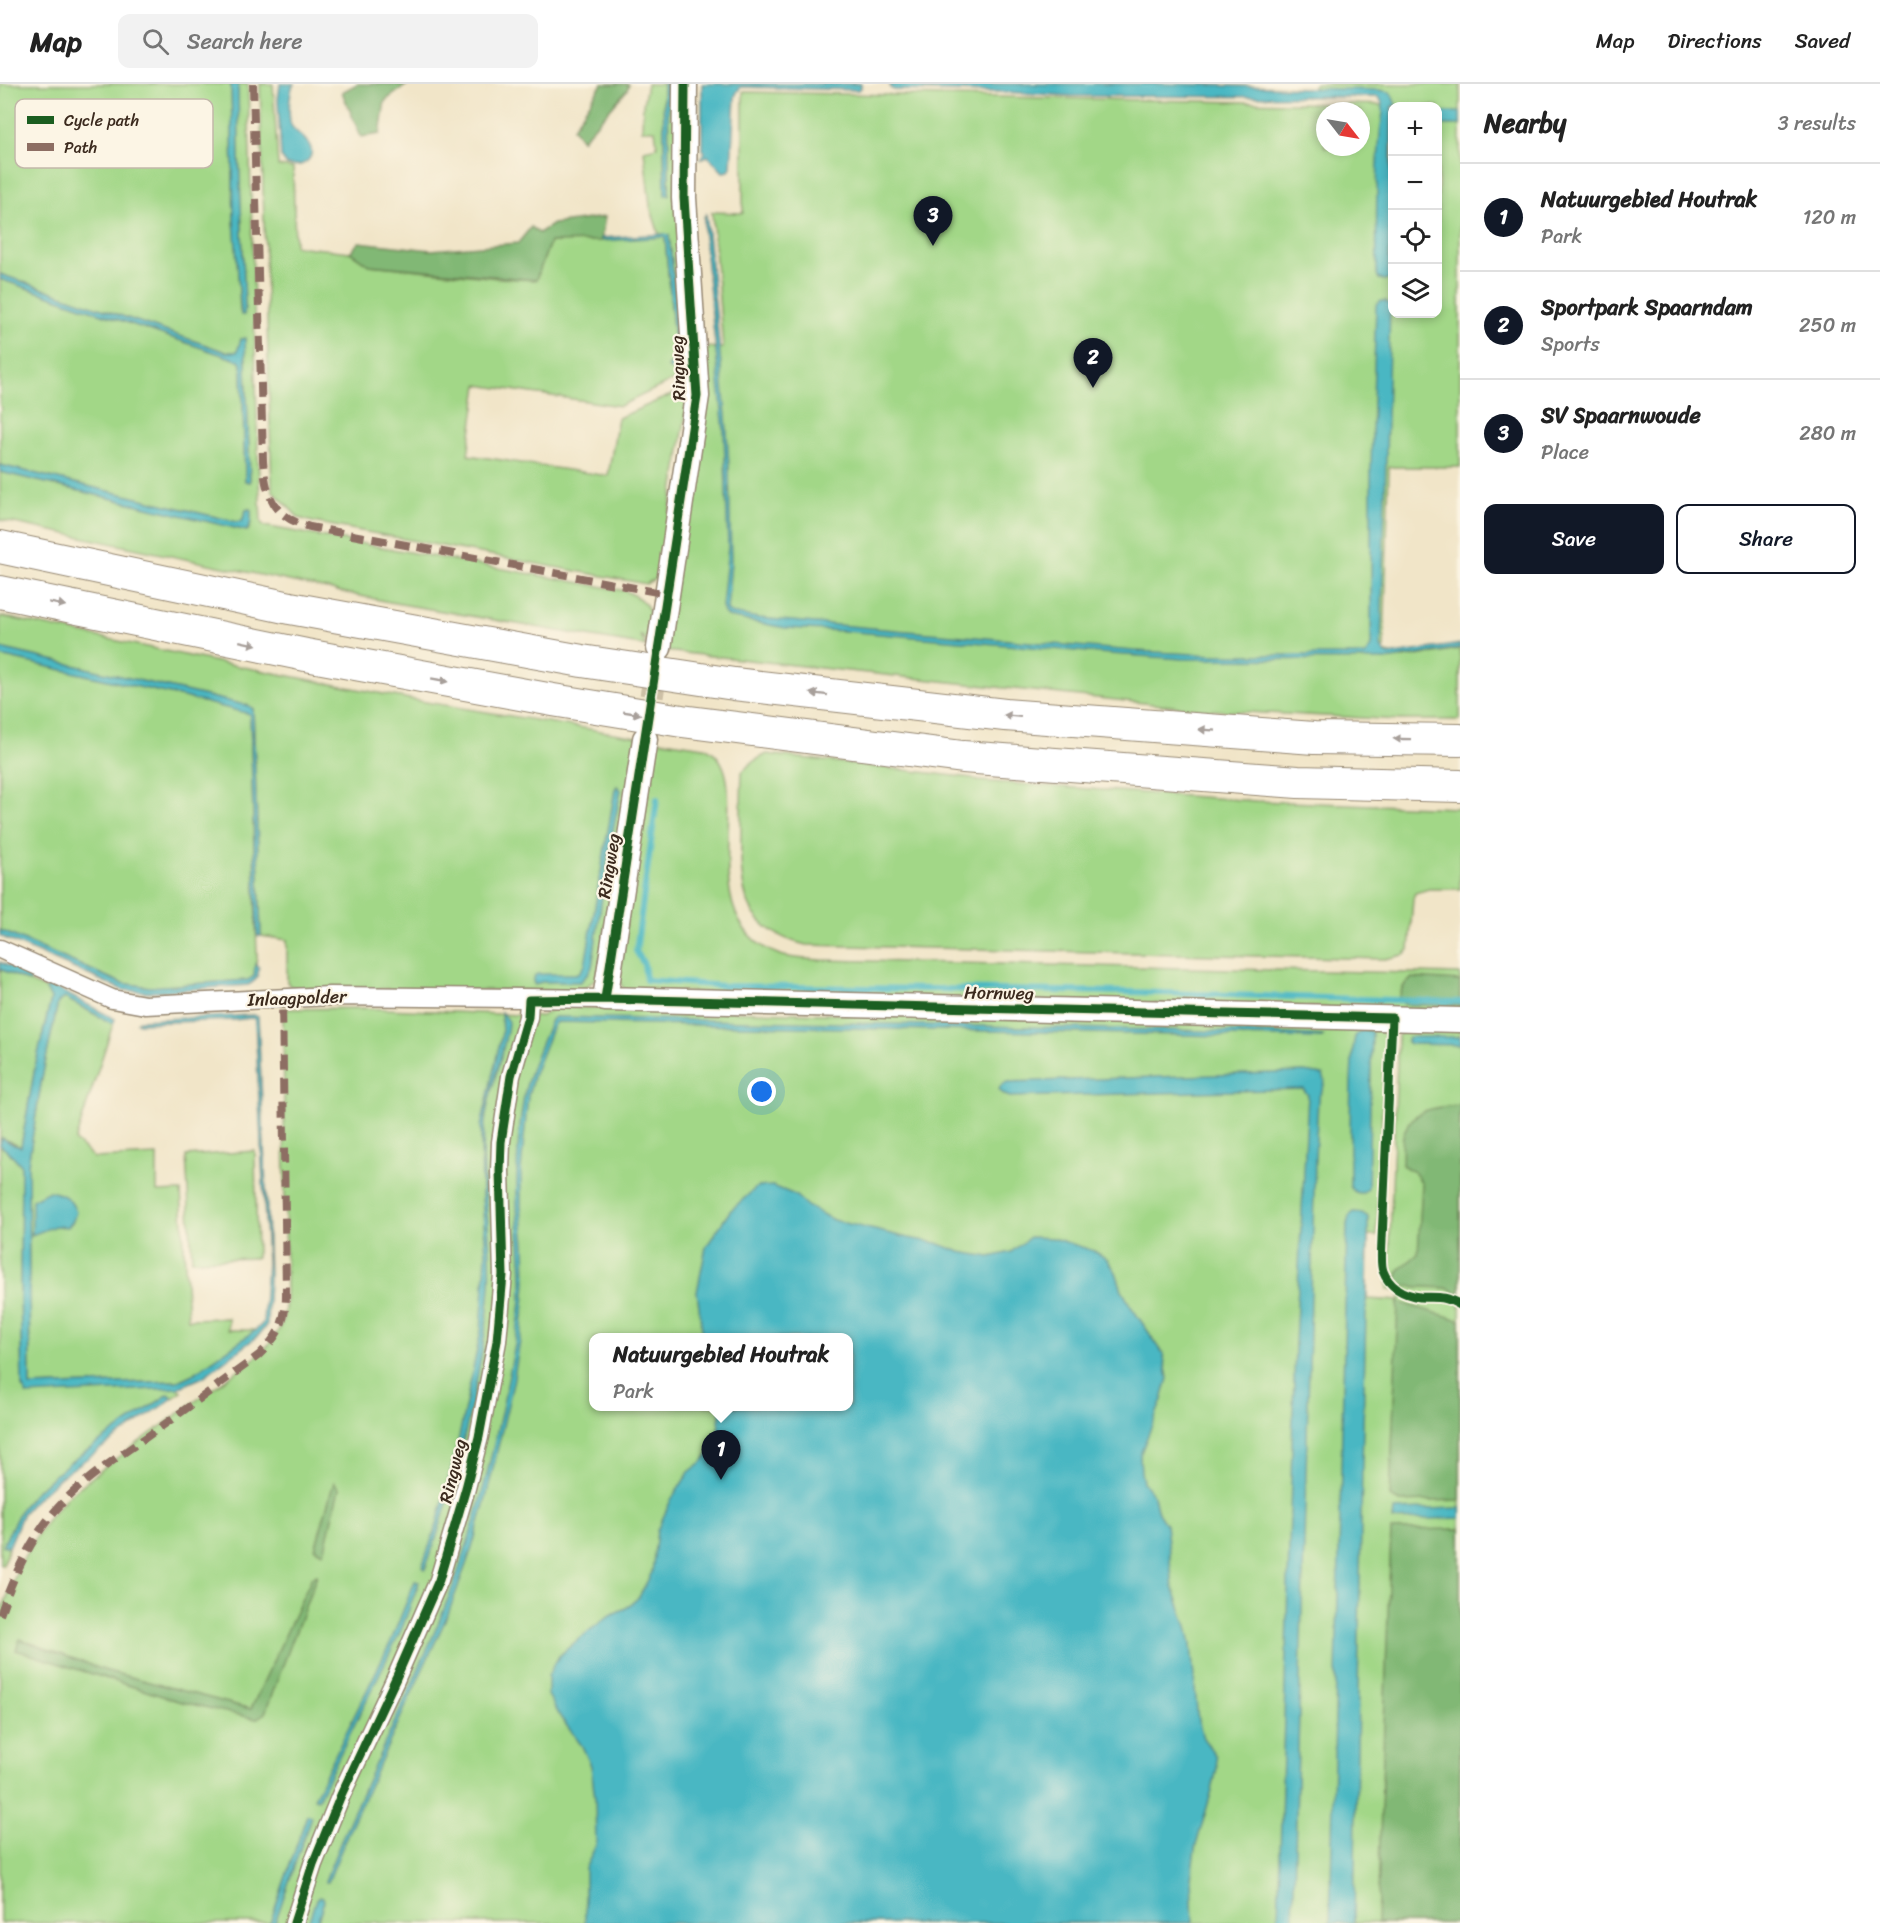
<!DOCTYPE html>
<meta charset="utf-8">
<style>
body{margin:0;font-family:Sriracha,sans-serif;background:#f2f2f2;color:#222}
.controls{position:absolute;right:18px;top:18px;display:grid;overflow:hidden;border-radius:12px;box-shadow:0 3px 9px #0003}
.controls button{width:54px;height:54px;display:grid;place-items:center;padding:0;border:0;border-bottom:2px solid #e0e0e0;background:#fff;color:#222;font:30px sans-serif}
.compass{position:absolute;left:1316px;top:18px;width:54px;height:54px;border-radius:50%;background:#fff;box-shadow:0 3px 9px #0003;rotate:121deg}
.you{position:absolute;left:762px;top:1008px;width:21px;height:21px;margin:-15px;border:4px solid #fff;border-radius:50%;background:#1a73e8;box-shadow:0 0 0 9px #1a73e833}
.badge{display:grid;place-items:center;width:39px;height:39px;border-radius:50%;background:#111827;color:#fff;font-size:20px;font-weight:700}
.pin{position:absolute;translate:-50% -50px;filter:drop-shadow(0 2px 3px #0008)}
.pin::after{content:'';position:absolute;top:32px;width:21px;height:18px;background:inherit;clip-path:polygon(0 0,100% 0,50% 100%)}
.popup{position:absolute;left:589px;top:1249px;width:264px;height:78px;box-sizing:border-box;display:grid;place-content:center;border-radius:12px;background:#fff;filter:drop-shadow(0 2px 4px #0005);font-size:20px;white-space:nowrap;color:#767676}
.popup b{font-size:22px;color:#222}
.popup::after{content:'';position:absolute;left:50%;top:100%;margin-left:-12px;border:12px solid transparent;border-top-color:#fff}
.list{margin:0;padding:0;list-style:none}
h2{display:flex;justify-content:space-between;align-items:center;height:78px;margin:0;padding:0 24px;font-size:26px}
h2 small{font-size:20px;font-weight:400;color:#767676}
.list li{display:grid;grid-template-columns:39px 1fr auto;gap:18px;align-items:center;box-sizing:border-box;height:108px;padding:0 24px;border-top:2px solid #e0e0e0}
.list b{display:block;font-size:22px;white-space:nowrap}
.list p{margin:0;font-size:20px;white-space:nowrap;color:#767676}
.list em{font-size:20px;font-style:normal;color:#767676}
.actions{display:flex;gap:12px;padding:18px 24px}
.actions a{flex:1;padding:14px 0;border:2px solid #111827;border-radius:12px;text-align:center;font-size:21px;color:#111827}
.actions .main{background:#111827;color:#fff}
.icon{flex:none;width:33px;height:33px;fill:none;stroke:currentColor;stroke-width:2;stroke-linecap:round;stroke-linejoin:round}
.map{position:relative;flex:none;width:1460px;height:1839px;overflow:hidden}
header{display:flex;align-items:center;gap:36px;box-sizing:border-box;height:84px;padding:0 30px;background:#fff;border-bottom:2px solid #e0e0e0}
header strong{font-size:28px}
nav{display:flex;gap:33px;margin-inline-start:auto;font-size:21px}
.search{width:420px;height:54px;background:#f2f2f2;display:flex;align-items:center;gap:15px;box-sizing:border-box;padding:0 21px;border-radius:12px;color:#767676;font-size:22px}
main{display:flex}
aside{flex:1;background:#fff}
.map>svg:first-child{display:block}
</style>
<header>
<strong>Map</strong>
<div class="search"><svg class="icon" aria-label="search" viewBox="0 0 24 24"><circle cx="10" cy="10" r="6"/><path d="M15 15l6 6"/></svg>Search here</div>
<nav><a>Map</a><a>Directions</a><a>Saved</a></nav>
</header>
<main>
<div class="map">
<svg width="1460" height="1839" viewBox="0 0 1460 1839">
<rect width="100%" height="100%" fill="#fcf5e5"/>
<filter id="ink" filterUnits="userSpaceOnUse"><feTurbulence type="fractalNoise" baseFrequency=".0167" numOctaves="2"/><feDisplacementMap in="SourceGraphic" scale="12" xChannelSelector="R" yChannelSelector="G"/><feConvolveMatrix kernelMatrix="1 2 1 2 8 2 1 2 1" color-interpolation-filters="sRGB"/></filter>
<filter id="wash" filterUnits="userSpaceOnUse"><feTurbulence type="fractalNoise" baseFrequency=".008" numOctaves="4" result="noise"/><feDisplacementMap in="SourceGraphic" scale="24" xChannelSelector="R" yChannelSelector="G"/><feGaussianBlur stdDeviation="1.35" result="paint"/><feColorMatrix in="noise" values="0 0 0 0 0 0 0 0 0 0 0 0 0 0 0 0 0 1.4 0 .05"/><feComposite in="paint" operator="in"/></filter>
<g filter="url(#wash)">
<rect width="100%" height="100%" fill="#f1e5c8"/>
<!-- green -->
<path fill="#a2d787" stroke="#6e8052" stroke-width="1.5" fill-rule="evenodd" d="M 0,0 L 231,0 L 234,136 L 237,168 L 240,227 L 245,223 L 239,70 L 238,0 L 248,0 L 258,372 L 261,438 L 264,442 L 626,507 C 654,520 652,531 651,560 L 640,551 L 646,562 L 389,518 L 0,436 L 0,388 L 247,447 L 249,445 L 251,438 L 250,425 L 246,426 L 242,437 L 237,438 L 0,381 L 0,328 L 2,325 L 0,321 L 0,195 L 240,277 L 242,285 L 245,393 L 245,397 L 250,398 L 245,256 L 241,255 L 240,262 L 237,268 L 226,268 L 0,190 Z
M 260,0 L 273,0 L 278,82 L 293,84 L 295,162 L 350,168 L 369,181 L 499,194 L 536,196 L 550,158 L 665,153 L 675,267 L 675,275 L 668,283 L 671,286 L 682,272 L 669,151 L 659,150 L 650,122 L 644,66 L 657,63 L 655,46 L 642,46 L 643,21 L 647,0 L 663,0 L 665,110 L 669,110 L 668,0 L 677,0 L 687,283 L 674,296 L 620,322 L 478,301 L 468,371 L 608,392 L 618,334 L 678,308 L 688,317 L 659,493 L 646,500 L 313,438 L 299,434 L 272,406 Z
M 1314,0 L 1460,0 L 1460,383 L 1389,383 L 1384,568 L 1403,574 L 1460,565 L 1460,636 L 1401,636 L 1208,626 L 665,567 L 704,263 L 723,264 L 712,128 L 743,129 L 743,8 L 1395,21 L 1393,13 L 1312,5 ZM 1392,22 L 1438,22 L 1438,230 L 1392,230 ZM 1325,27 L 1361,27 L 1361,63 L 1325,63 Z
M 0,532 L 222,579 L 420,617 L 638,653 L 597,893 L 588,902 L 579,907 L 302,904 L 290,902 L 287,898 L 287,856 L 261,852 L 253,624 L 249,622 L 0,564 Z
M 0,572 L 188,614 L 250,630 L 257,873 L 254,892 L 248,896 L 150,903 L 121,899 L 0,846 Z
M 650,655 L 704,663 C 765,687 681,836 780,871 C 793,875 807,875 821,876 L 1460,890 L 1460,927 L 624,906 L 619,896 Z
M 767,670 L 972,694 L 978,697 L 1256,717 L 1460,724 L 1460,805 L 1429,805 L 1415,809 L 1413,815 L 1409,866 L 1403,871 L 1385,875 L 806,861 C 742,846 740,806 741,749 C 741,729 741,709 742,688 L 752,678 Z
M 0,885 L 46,905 L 51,915 L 35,983 L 21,1063 L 2,1054 L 0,1057 Z
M 65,914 L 113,940 L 75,1057 L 94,1074 L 157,1071 L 157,1108 L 181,1107 L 188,1235 L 228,1234 L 228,1246 L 256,1246 L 193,1290 L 178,1297 L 30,1302 L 28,1080 L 42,994 L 58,918 Z
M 563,923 L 1380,944 L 1385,952 L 1385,960 L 1377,1152 L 1368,1152 L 1367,1215 L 1400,1217 L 1400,1206 L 1388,1205 L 1398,952 L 1405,944 L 1460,943 L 1460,1839 L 0,1839 L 0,1531 L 20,1480 L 34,1456 L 49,1433 L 67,1413 L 110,1379 L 259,1271 C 279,1251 286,1238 286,1209 L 283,925 L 363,924 L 542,932 L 554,924 ZM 594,1254 L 849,1254 L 849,1322 L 594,1322 Z
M 0,1061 L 14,1073 L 21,1081 L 20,1201 L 22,1303 L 174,1303 L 178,1304 L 182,1308 L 173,1314 L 169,1310 L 69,1379 L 35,1408 L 4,1461 L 9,1463 L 3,1481 L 0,1480 Z
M 255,1067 L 257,1174 L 192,1176 L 186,1072 Z"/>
<!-- forest -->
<path fill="#81b874" stroke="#5e7149" stroke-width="1.5" d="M 357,0 L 408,0 L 385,17 L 380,50 L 361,53 L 342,8 Z
M 602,0 L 629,0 L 627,6 L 582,56 L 573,44 Z
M 605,133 L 601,157 L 550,158 L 536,196 L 369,181 L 350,168 L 359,158 L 431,166 L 518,159 L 531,143 L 539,149 L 553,140 Z
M 1412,894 L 1460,897 L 1460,922 L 1405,921 L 1398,915 L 1403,903 Z
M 1460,1021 L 1460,1210 L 1446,1204 L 1402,1202 L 1397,1195 L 1399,1186 L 1418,1170 L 1422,1099 L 1414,1088 L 1402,1081 C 1403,1071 1401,1057 1404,1048 C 1414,1023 1438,1023 1460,1021 Z
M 1398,1218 L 1460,1236 L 1460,1416 L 1400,1418 L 1390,1413 Z
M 334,1398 L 339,1405 L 324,1469 L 315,1465 Z
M 1460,1445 L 1460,1839 L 1377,1839 L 1391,1446 Z
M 317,1491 L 265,1629 L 256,1635 L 178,1617 L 16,1566 L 20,1555 L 104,1586 L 251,1625 L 312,1493 Z"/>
<!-- water -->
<path fill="#49b7c3" stroke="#427070" stroke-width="1.5" d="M 231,0 L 238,0 L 239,70 L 245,223 L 244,231 L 241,231 L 234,136 Z
M 280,0 L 294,0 C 289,7 288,32 291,41 C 296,51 319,60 309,75 C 304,82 294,82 287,81 L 281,73 L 278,16 Z
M 663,0 L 668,0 L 669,111 L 665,111 Z
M 702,0 L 861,0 L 861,4 L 858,6 L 741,3 L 737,8 L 735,13 L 731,83 L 729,87 L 723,88 L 708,72 L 700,75 L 705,68 L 702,65 Z
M 890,0 L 1166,0 L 1379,6 L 1390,8 L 1393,13 L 1396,22 L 1392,22 L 1389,194 L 1385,196 L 1379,195 L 1377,190 C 1376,143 1376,95 1380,49 C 1381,37 1387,21 1378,13 L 1071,12 L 1004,8 L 894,6 L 890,4 Z
M 1438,28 L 1460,28 L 1460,41 L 1438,41 Z
M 706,130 L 726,331 L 729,383 L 731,478 L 727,526 L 730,529 L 758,534 L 1133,567 L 1216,571 L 1366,571 L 1371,562 L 1371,382 L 1376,221 L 1381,217 L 1386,217 L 1390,221 L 1381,563 L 1384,568 L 1388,571 L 1460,560 L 1460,564 L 1386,576 L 1183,575 L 1111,570 L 845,547 L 785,544 L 728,533 L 724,529 L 722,523 L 728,463 L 724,347 L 704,152 L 704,133 Z
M 665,150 L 669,151 L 682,272 L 679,282 L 671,286 L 668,283 L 675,275 L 675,267 L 665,153 L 601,157 L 601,154 Z
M 0,190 L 226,268 L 237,268 L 241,255 L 245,254 L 250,398 L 245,397 L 245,393 L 242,285 L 240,277 L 0,195 Z
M 0,381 L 237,438 L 242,437 L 246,426 L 249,425 L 251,426 L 251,438 L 247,447 L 0,388 Z
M 0,564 L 249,622 L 253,625 L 261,852 L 258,852 L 257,850 L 250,630 L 188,614 L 0,572 Z
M 617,702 L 621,706 L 608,771 L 592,883 L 588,890 L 580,898 L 541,898 L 535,901 L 533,898 L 535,891 L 538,890 L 576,890 L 580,888 L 585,881 L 615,705 Z
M 0,846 L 121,899 L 150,903 L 248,896 L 254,892 L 255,880 L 259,883 C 258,894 257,896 248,901 L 150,908 L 123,906 L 0,852 Z
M 0,878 L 33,893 L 29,898 L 0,885 Z
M 50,901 L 115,935 L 113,940 L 65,914 L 58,918 L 42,994 L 28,1080 L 30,1302 L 178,1297 L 193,1290 L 256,1246 L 263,1239 L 267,1178 L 255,935 L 251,934 L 234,936 L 137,939 L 139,936 L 254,931 L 258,933 L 267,1127 L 269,1193 L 267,1240 L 259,1251 L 203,1293 L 178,1304 L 27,1311 L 22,1303 L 20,1201 L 21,1081 L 14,1073 L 0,1061 L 2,1054 L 14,1061 L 21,1063 L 35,983 L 51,915 L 46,905 Z
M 501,928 L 508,936 C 508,950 503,963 500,976 C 493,1000 486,1023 484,1047 C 480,1099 493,1150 490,1202 C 487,1250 477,1298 466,1345 C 455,1393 443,1439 425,1485 L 424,1485 L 422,1483 L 437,1440 L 457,1363 L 481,1246 L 486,1171 L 482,1113 L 481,1042 L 502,949 Z
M 554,933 L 1253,948 L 1323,952 L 1321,954 L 556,938 L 553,942 L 534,990 L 528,1012 L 521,1086 L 521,1122 L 525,1159 L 526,1198 L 522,1245 L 513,1299 L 487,1410 L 472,1464 L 448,1530 L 352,1740 L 328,1798 L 326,1798 L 325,1797 C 361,1701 411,1611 448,1515 C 475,1446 492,1373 507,1301 C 514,1267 521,1232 522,1198 C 522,1172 518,1147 517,1121 C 516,1085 518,1048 524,1012 C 529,986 541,961 551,936 Z
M 1369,946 L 1372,949 L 1368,1105 L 1363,1109 C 1356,1109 1353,1108 1350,1102 C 1350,1080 1349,961 1356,951 C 1360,946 1364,946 1369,946 Z
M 1410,953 L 1460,953 L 1460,961 L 1410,960 L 1407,958 L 1407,955 Z
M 1304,988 L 1323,991 C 1328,1000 1321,1006 1318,1015 L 1315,1075 L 1293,1839 L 1278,1839 L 1295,1260 L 1308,1011 L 1303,1005 L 1010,1013 L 1005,1011 L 999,1006 L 1001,1001 L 1007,998 Z
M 773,1102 L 795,1111 L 807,1122 L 833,1136 L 908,1154 L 937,1159 L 960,1168 L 990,1173 L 1011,1168 L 1030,1153 L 1053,1154 L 1094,1167 L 1107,1175 L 1116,1188 L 1122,1206 L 1130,1221 L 1163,1269 L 1168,1294 L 1162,1316 L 1140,1371 L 1141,1388 L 1143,1398 L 1154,1412 L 1158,1429 L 1166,1441 L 1173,1503 L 1187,1542 L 1191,1561 L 1198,1637 L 1203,1654 L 1216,1672 L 1217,1684 L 1212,1706 L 1195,1765 L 1191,1794 L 1193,1839 L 585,1839 L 585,1785 L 596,1761 L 595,1714 L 591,1682 L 582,1662 L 561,1634 L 548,1611 L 548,1592 L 559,1572 L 581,1553 L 610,1531 L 626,1524 L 639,1513 L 652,1488 L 657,1447 L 671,1416 L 689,1388 L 702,1378 L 716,1361 L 720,1331 L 719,1323 L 849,1322 L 849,1254 L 703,1253 L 697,1208 L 706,1163 L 730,1127 L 757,1103 Z
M 49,1107 C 65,1111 70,1113 76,1128 L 73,1137 L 68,1143 L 55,1142 L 32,1151 L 32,1116 Z
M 1354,1128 L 1362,1129 L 1368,1133 L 1368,1152 L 1362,1382 L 1354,1839 L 1330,1839 L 1347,1140 L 1349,1132 Z
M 169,1310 L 173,1314 L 62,1392 L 36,1415 L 23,1429 L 9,1463 L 3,1461 L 22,1423 L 35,1408 L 69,1379 Z
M 1460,1424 L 1460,1434 L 1393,1436 L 1394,1426 Z
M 415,1497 L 419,1498 L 402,1544 L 318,1715 L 314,1714 L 391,1557 Z
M 307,1731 L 311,1732 L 275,1839 L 270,1839 Z
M 319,1812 L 323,1813 L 324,1817 L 317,1839 L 308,1839 L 316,1815 Z"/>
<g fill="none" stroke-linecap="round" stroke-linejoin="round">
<!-- stream -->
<path stroke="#49b7c3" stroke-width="6" d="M 657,715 L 636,867 L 644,880 L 646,896 L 725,902 L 1131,908 L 1460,918"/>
</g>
</g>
<g filter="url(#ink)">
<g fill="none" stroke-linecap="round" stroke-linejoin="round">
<!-- secondary-tunnel -->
<path stroke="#cdc0a6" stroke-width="24" stroke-dasharray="24 12" stroke-linecap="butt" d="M 646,648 L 658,572"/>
<defs>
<path id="street" d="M 0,865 L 112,915 L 145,921 L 330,912 L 605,915
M 294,1839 L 313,1780 L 341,1711 L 396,1594 L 439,1496 L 466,1404 L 479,1353 L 497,1257 L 503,1191 L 500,1087 L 501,1058 L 511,992 L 528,933 L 529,916"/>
<path id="secondary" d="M 659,564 L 697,312 L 684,114 L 685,0
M 645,655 L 605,915 L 1460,936"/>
<path id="highway" d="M 0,463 L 290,524 L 582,577 L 734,600 L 1005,631 L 1314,654 L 1460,656
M 0,508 L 306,571 L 553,616 L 682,637 L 963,673 L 1298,698 L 1460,702"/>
</defs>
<!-- street casing -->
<use href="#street" stroke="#968873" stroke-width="21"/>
<!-- secondary casing -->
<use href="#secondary" stroke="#968873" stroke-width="27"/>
<!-- highway casing -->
<use href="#highway" stroke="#968873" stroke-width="34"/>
<!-- street -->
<use href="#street" stroke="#fff" stroke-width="18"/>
<!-- secondary -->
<use href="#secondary" stroke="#fff" stroke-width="24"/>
<!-- highway -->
<use href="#highway" stroke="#fff" stroke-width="32"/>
<!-- quiet -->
<path stroke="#8d6e63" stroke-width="8" stroke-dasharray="15 8" stroke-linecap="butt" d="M 253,0 L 263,377 C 266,412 273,433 310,443 L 667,510
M 0,1531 C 12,1496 27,1462 50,1433 C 76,1400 114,1376 148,1352 C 185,1326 222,1298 259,1271 C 279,1251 286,1238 286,1209 L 282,914"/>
<defs>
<path id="cycleway" d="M 605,915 L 697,312 L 684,114 L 685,0
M 294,1839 L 313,1780 L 341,1711 L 396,1594 L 439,1496 L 466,1404 L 479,1353 L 497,1257 L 503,1191 L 500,1087 L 501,1058 L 511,992 L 528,933 L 529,916 L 605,915 L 1392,934 L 1382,1155 C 1382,1164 1380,1179 1383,1187 C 1389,1203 1404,1211 1420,1213 C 1437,1214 1444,1211 1460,1221"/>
</defs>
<!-- cycleway casing -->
<use href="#cycleway" stroke="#fcf5e5" stroke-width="13"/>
<!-- cycleway -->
<use href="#cycleway" stroke="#1b5e20" stroke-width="9"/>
</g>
<!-- one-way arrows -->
<defs><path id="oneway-solid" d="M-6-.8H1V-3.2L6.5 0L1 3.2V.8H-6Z" transform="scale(1.5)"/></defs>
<g fill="#a79f9a">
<use href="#oneway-solid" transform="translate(57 520) rotate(12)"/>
<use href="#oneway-solid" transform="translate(248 559) rotate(12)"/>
<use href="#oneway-solid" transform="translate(440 596) rotate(10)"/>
<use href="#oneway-solid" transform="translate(819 610) rotate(-173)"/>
<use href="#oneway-solid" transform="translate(632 629) rotate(9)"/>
<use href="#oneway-solid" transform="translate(1012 632) rotate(-175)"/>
<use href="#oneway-solid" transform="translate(1207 646) rotate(-176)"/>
<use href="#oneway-solid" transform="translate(1402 655) rotate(-179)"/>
</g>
</g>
<g text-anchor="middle" stroke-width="4.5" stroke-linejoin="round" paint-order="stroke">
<!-- street labels -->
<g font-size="18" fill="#3b2a1e" stroke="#fcf5e5">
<text transform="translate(678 284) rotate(-92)" y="6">Ringweg</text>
<text transform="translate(609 782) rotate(-81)" y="6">Ringweg</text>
<text transform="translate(999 909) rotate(1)" y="6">Hornweg</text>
<text transform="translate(297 914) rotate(-2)" y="6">Inlaagpolder</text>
<text transform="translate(453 1387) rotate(-76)" y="6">Ringweg</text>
</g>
</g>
<!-- legend -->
<rect x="15" y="15" width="198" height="69" rx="9" fill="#fcf5e5" stroke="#c2b8a9" stroke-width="1.5"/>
<rect x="27" y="32" width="27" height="8" fill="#1b5e20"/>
<rect x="27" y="59" width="27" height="8" fill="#8d6e63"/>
<g font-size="16" fill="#3b2a1e">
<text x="64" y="42">Cycle path</text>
<text x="64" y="69">Path</text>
</g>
</svg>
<div class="controls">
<button>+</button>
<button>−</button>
<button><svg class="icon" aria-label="locate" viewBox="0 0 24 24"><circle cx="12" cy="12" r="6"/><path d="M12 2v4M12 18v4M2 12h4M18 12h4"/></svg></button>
<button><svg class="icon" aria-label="layers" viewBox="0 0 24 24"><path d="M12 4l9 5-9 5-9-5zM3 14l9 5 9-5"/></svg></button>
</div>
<svg class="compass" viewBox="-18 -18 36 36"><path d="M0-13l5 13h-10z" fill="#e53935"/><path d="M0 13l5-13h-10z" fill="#767676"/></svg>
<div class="you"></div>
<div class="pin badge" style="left:721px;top:1396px">1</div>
<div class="popup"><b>Natuurgebied Houtrak</b>Park</div>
<div class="pin badge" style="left:1093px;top:304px">2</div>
<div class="pin badge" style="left:933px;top:162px">3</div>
</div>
<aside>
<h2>Nearby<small>3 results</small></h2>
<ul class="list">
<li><span class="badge">1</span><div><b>Natuurgebied Houtrak</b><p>Park</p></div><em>120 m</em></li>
<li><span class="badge">2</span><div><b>Sportpark Spaarndam</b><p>Sports</p></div><em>250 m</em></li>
<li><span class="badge">3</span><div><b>SV Spaarnwoude</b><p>Place</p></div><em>280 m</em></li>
</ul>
<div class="actions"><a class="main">Save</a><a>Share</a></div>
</aside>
</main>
